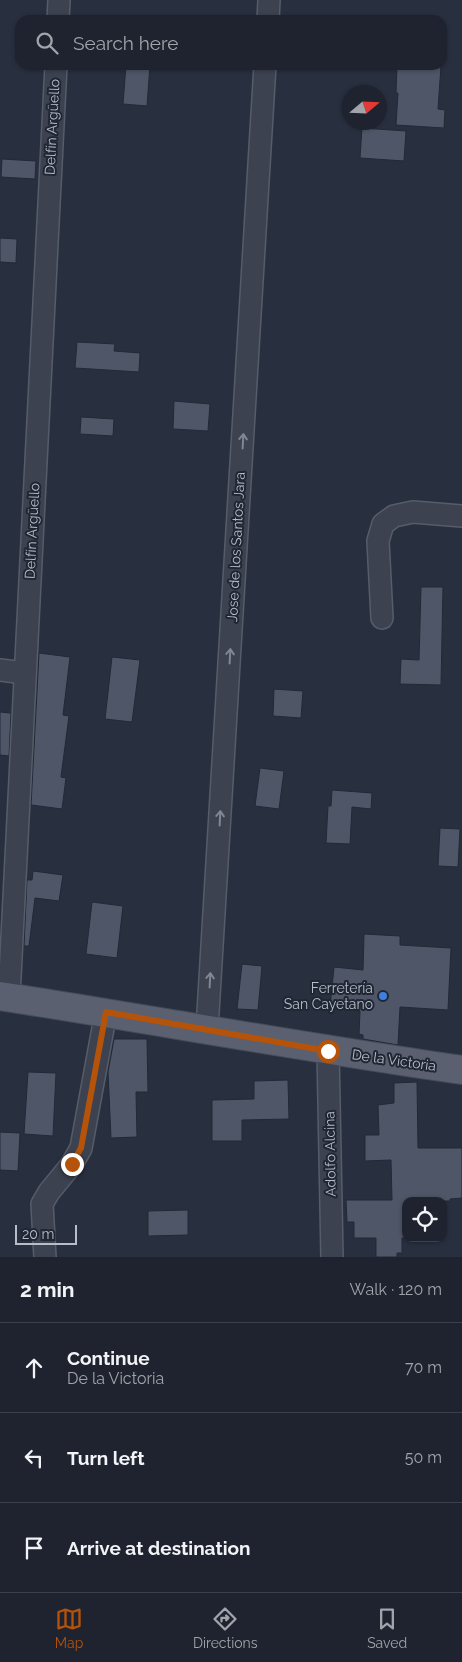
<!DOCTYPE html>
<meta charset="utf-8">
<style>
body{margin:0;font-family:Raleway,sans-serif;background:#262b37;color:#f1f3f6}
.controls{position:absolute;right:15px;bottom:15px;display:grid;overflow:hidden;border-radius:10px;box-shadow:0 1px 4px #0004}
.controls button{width:45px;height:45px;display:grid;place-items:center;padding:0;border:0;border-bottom:1px solid #3c404b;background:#1e232f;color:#f1f3f6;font:25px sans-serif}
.compass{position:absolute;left:342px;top:85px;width:45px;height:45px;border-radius:50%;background:#1e232f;box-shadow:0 1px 4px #0004;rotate:71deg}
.scale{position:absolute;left:15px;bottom:12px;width:62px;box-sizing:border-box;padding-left:5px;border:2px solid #b8bdc9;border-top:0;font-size:14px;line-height:18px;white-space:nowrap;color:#b8bdc9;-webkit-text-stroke:4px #202734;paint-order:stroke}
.stop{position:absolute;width:15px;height:15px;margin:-11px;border:4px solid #b45309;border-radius:50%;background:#fff}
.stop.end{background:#b45309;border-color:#fff;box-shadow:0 1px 5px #0008}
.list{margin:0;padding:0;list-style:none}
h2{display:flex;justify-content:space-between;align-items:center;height:65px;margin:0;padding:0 20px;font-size:21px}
h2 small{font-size:16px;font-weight:400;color:#a1a4aa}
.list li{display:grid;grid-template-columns:32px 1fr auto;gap:15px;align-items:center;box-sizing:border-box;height:90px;padding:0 20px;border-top:1px solid #3c404b}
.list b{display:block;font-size:19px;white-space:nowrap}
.list p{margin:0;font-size:16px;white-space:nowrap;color:#a1a4aa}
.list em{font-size:16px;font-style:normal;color:#a1a4aa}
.icon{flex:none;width:28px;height:28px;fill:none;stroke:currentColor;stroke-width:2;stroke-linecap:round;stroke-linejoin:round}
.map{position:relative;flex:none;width:462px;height:1257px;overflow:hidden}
.search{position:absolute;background:#1e232f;box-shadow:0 1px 4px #0004;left:15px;right:15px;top:15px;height:55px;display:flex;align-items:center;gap:12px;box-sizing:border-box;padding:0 18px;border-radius:15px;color:#a1a4aa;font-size:19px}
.sheet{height:335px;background:#1e232f}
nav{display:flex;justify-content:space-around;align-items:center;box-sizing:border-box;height:70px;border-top:1px solid #3c404b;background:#1e232f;font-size:14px;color:#a1a4aa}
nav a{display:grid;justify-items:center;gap:2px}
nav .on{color:#b45309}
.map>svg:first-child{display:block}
</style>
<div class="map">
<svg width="462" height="1257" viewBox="0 0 462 1257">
<rect width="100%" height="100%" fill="#282f3f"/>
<!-- building -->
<path fill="#4e5667" stroke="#222936" d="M 126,65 L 150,65 L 147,106 L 123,104 Z
M 397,65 L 441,66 L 438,109 L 445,110 L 444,128 L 396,125 L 398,93 L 396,93 Z
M 362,128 L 406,131 L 404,161 L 360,158 Z
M 2,159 L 36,161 L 35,179 L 1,177 Z
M 0,238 L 17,239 L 16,263 L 0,262 Z
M 77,342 L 115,344 L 114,351 L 140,353 L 139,372 L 75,368 Z
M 174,401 L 210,404 L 208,431 L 173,429 Z
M 81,417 L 114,419 L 113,436 L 80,434 Z
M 421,587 L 443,587 L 441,685 L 400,684 L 401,659 L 419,660 Z
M 39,653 L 70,657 L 63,715 L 69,716 L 61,777 L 66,778 L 62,809 L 31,805 Z
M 112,657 L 140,660 L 132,722 L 105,719 Z
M 274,689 L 303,691 L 301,718 L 273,716 Z
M 0,712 L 11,713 L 9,756 L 0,755 Z
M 260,768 L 284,771 L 279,809 L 255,806 Z
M 332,790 L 372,793 L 371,809 L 352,807 L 350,844 L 326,843 L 328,806 L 331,806 Z
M 440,828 L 460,829 L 458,867 L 438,866 Z
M 33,871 L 63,875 L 59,901 L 35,898 L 29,946 L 24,946 L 27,880 L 32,880 Z
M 92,902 L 123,906 L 117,958 L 86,954 Z
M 364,934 L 400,936 L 400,945 L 451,948 L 448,1010 L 400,1007 L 398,1045 L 363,1039 L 363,1035 L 359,1034 L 360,1011 L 330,1007 L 334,967 L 363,970 Z
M 242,964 L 262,966 L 258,1010 L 237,1009 Z
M 114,1039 L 147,1039 L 148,1092 L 136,1092 L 137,1137 L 111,1138 L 108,1072 Z
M 28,1072 L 56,1073 L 53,1136 L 24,1134 Z
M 288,1080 L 289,1119 L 242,1120 L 242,1141 L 212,1141 L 212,1100 L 254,1099 L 254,1081 Z
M 417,1082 L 418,1148 L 462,1148 L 462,1198 L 450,1199 L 450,1201 L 406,1201 L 406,1238 L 402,1238 L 402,1253 L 397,1253 L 397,1257 L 376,1257 L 376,1238 L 354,1238 L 354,1222 L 347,1222 L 346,1200 L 392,1200 L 391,1160 L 365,1161 L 365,1135 L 379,1135 L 378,1105 L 394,1103 L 394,1083 Z
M 0,1132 L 20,1133 L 18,1171 L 0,1170 Z
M 188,1210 L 188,1235 L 148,1236 L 148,1211 Z"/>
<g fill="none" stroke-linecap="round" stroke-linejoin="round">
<defs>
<path id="minor" d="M 58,20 L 59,0
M 268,20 L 269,0
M 382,618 L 378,541 L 383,524 L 394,516 L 413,512 L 462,516
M 0,670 L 24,673
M 9,997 L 56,65
M 207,1029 L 265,65
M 328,1051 L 332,1257
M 45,1257 L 42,1204 L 49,1192 L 72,1164 L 81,1148 L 106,1012"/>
<path id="major" d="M 0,996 C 154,1020 308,1048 462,1070"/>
</defs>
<!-- minor casing -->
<use href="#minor" stroke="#565d69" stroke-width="24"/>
<!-- major casing -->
<use href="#major" stroke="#454b58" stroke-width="30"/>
<!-- minor -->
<use href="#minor" stroke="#3c424f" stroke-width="21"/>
<!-- major -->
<use href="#major" stroke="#5a606f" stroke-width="28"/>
</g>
<!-- one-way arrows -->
<defs><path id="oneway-shaft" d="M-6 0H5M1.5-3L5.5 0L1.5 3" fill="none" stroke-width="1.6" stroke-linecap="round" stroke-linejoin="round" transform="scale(1.25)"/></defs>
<g stroke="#808692">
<use href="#oneway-shaft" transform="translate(243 441) rotate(-87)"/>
<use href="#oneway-shaft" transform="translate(230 656) rotate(-87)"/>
<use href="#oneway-shaft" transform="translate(220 818) rotate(-87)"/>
<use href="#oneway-shaft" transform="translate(210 980) rotate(-87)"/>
</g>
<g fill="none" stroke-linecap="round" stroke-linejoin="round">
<!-- route -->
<path stroke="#b45309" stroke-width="6" d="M 72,1164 L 81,1148 L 106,1012 L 328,1051"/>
</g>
<!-- markers -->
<circle fill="#3f7fe0" stroke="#202734" stroke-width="2" cx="383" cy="996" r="5"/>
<g text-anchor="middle" stroke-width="4" stroke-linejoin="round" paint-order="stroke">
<!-- street labels -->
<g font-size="14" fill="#b8bdc9" stroke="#202734">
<text transform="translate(52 127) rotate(-87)" y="5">Delfín Argüello</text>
<text transform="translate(32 531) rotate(-87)" y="5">Delfín Argüello</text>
<text transform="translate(236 547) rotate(-87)" y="5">Jose de los Santos Jara</text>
<text transform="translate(394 1060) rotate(8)" y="5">De la Victoria</text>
<text transform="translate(330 1154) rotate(-91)" y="5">Adolfo Alcina</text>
</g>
<!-- poi labels -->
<g font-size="14" fill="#b8bdc9" stroke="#202734" text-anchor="end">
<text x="373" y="993">Ferretería<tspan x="373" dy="16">San Cayetano</tspan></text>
</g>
</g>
</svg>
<div class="controls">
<button><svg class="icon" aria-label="locate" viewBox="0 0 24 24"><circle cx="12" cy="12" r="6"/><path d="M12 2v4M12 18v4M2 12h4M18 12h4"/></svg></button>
</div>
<svg class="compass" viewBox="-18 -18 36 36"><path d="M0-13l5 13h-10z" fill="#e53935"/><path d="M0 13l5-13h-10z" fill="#a1a4aa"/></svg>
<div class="scale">20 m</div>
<div class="stop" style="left:328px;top:1051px"></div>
<div class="stop end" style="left:72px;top:1164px"></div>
<div class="search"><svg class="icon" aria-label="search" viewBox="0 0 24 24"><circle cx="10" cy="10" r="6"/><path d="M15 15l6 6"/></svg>Search here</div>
</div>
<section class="sheet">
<h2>2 min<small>Walk · 120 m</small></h2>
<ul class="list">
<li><svg class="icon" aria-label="ahead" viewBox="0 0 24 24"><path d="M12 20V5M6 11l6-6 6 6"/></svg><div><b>Continue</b><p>De la Victoria</p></div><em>70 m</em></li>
<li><svg class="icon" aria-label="left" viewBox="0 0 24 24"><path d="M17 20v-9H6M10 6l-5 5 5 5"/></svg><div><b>Turn left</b></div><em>50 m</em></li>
<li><svg class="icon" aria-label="arrive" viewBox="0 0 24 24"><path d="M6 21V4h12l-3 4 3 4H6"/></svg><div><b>Arrive at destination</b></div></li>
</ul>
</section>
<nav>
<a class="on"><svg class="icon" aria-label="map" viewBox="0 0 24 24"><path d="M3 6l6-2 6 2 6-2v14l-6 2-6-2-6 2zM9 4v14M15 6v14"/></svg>Map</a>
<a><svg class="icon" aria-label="directions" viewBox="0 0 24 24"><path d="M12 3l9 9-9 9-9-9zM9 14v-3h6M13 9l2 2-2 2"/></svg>Directions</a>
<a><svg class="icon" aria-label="saved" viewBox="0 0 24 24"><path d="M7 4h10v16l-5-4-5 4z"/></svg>Saved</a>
</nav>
